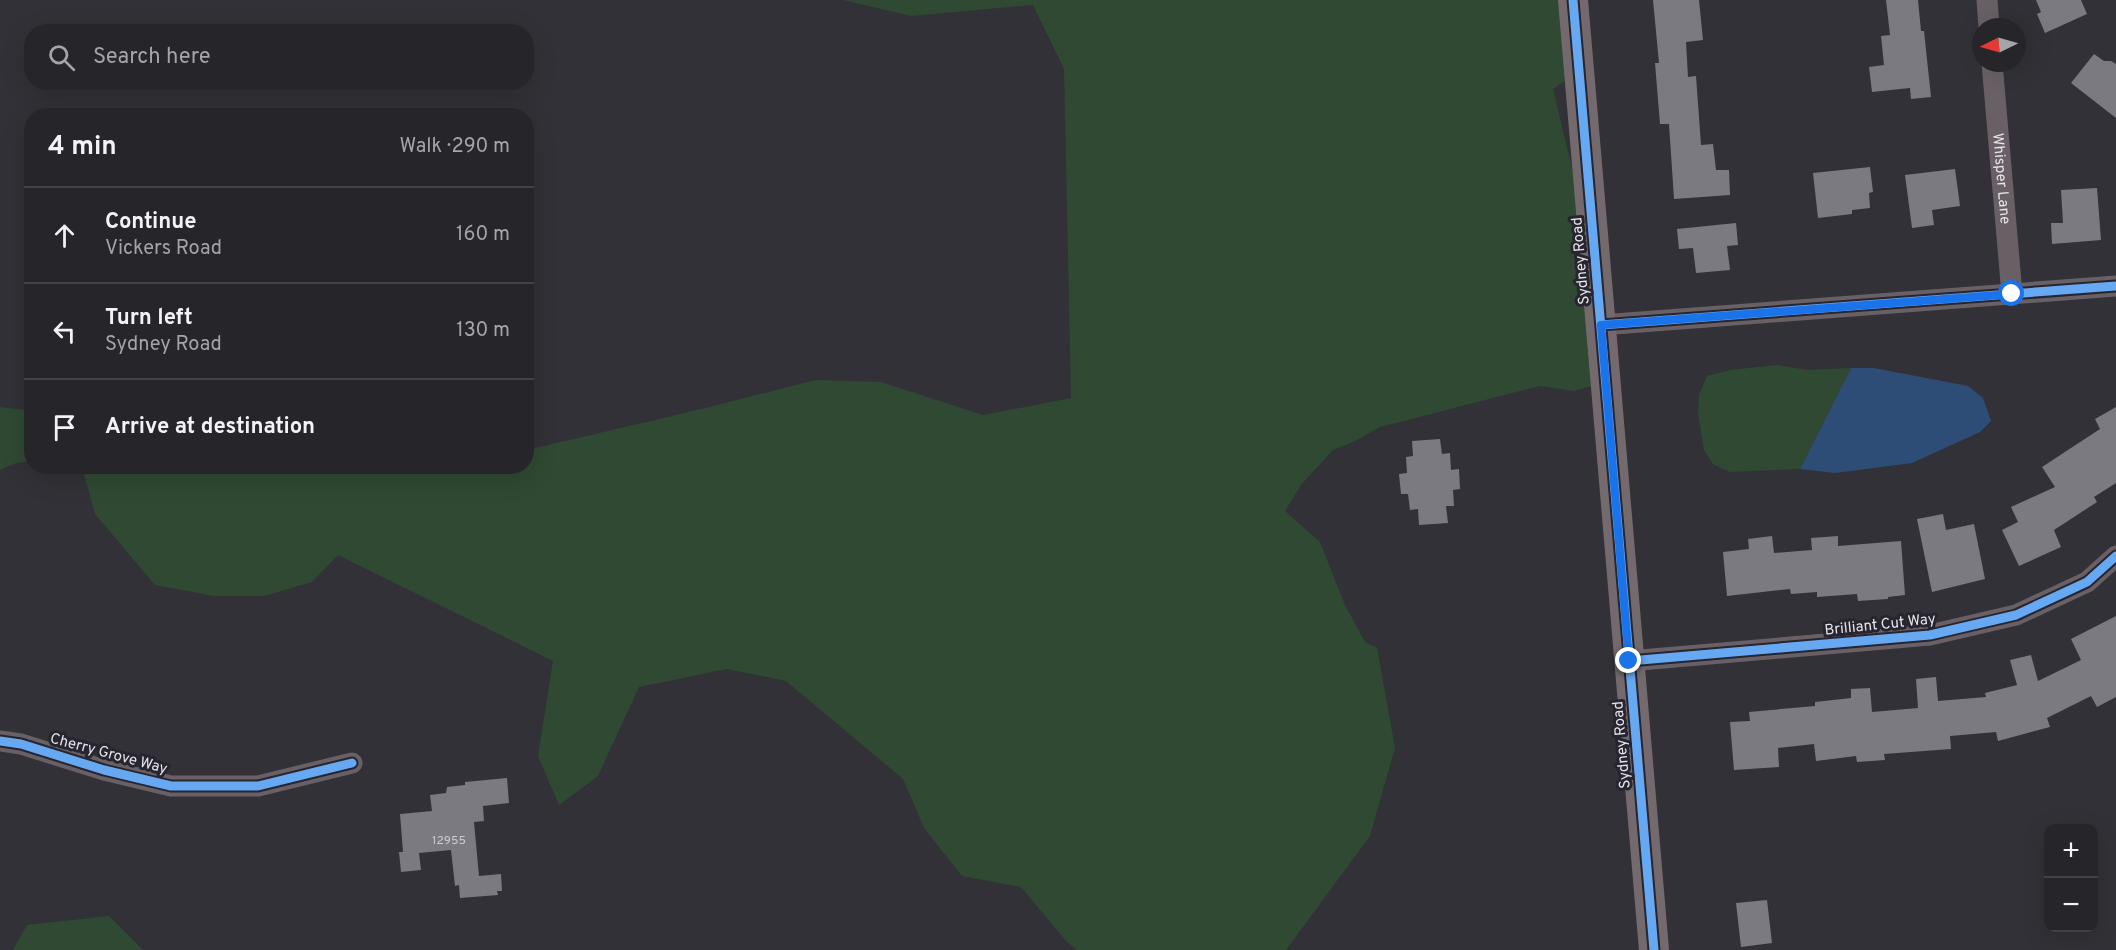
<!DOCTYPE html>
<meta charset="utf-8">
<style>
body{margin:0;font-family:Overpass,sans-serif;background:#2e2d31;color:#f1f3f6}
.controls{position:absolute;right:18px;bottom:18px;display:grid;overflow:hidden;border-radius:12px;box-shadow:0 6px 24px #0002}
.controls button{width:54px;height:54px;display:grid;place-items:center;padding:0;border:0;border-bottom:2px solid #424246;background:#262529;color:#f1f3f6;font:30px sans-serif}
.compass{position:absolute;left:1972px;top:18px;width:54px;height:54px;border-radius:50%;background:#262529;box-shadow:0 6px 24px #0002;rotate:265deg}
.stop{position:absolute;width:18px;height:18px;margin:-14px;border:4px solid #1a73e8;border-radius:50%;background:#fff}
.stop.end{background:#1a73e8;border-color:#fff;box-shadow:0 2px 6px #0008}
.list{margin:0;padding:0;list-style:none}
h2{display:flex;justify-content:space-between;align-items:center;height:78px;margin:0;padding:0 24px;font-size:26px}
h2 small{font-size:20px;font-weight:400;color:#a4a5a8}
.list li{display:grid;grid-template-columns:39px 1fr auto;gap:18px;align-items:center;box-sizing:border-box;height:96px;padding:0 24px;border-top:2px solid #424246}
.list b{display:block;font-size:22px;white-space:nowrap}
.list p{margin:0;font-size:20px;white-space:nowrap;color:#a4a5a8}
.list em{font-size:20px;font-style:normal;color:#a4a5a8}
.icon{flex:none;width:33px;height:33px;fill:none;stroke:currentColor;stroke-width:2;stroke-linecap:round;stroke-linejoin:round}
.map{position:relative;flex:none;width:2116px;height:950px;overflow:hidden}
.search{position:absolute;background:#262529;box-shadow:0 6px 24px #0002;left:24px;top:24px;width:510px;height:66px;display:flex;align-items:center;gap:15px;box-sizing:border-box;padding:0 21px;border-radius:24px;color:#a4a5a8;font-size:22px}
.panel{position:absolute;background:#262529;box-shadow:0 6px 24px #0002;left:24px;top:108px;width:510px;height:366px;border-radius:24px}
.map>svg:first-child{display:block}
</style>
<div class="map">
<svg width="2116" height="950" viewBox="0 0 2116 950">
<rect width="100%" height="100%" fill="#323137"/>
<!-- green -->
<path fill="#2f4933" d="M 843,0 L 1562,0 L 1569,78 L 1553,89 L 1580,201 L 1589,310 L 1586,330 L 1591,330 L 1595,385 L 1574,391 L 1540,386 L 1380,427 L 1355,441 L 1333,450 L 1301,485 L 1285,511 L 1320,542 L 1345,605 L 1365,642 L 1377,648 L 1395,748 L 1370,836 L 1286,950 L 1077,950 L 1067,942 L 1021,887 L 962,876 L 924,828 L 903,779 L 786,681 L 727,669 L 639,687 L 598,776 L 559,805 L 538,756 L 553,661 L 338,555 L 312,582 L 264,596 L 214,596 L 155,585 L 95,514 L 82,467 L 526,466 L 527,450 L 710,407 L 815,380 L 881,382 L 983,415 L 1071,398 L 1064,69 L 1033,5 L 911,16 Z
M 1777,365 L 1808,370 L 1851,368 L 1800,469 L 1730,472 L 1713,464 L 1704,450 L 1698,413 L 1699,395 L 1707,376 L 1730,370 Z
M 0,407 L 32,411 L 31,461 L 16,463 L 0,470 Z
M 109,916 L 143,950 L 13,950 L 27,925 Z"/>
<!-- water -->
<path fill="#2d4d77" d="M 1851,368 L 1874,368 L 1968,386 L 1983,398 L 1991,421 L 1980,432 L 1912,463 L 1835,473 L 1800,469 Z"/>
<!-- building -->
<path fill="#7b7a80" d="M 1653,0 L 1699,0 L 1703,40 L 1686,42 L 1688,77 L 1696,76 L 1701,145 L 1713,144 L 1716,170 L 1729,170 L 1730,195 L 1674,199 L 1669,124 L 1660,124 L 1655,63 L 1659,63 Z
M 1886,0 L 1918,0 L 1921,31 L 1924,31 L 1931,97 L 1911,99 L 1910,88 L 1872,92 L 1869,67 L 1884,65 L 1881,36 L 1890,35 Z
M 2036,0 L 2081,0 L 2087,14 L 2045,33 L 2037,14 L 2041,12 Z
M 2094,54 L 2104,61 L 2111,61 L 2116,64 L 2116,118 L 2071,83 Z
M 1870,167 L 1873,192 L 1869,193 L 1870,208 L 1852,210 L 1852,214 L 1818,218 L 1813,173 Z
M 1955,169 L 1960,206 L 1932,210 L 1934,225 L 1912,228 L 1905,175 Z
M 2097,188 L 2101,240 L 2052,244 L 2051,223 L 2063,223 L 2061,190 Z
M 1736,223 L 1738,245 L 1727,246 L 1730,270 L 1696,273 L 1693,248 L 1679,249 L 1677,229 Z
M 2116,407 L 2116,483 L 2094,497 L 2097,502 L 2054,530 L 2061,547 L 2019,566 L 2002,530 L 2018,522 L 2011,507 L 2055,487 L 2042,467 L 2100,429 L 2095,419 Z
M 1440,439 L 1442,454 L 1450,453 L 1451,470 L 1459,469 L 1460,489 L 1453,490 L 1454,506 L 1446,506 L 1448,523 L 1419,525 L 1418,509 L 1410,510 L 1408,494 L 1401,494 L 1399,474 L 1407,473 L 1406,457 L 1413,456 L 1412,441 Z
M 1943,514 L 1946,530 L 1974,524 L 1985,579 L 1932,592 L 1917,519 Z
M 1772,536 L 1774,553 L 1812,550 L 1811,538 L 1838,536 L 1838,546 L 1901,541 L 1905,595 L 1888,597 L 1888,599 L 1858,601 L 1857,594 L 1817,597 L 1817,592 L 1791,594 L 1790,589 L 1727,596 L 1723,552 L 1749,549 L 1748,539 Z
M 2116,616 L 2116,697 L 2097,707 L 2091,696 L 2047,718 L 2050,727 L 1998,741 L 1996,732 L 1950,736 L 1951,749 L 1884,754 L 1885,760 L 1857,762 L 1856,756 L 1816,761 L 1814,744 L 1778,748 L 1779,767 L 1734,770 L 1730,722 L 1750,721 L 1749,712 L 1815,706 L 1815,702 L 1851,698 L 1851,689 L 1870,688 L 1872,712 L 1918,708 L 1916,679 L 1936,677 L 1938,701 L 1986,697 L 1985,693 L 2017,685 L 2010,660 L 2031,655 L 2038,681 L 2081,660 L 2071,639 Z
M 507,778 L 509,803 L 483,806 L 484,821 L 474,822 L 479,876 L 501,874 L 502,891 L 497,891 L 498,895 L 460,898 L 459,885 L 455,886 L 451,850 L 419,853 L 421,870 L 401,872 L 399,852 L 403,852 L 400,814 L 432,811 L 430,795 L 446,793 L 447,787 L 465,785 L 465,782 Z
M 1767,900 L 1772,943 L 1741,947 L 1736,903 Z"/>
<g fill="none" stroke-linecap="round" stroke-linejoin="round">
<!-- street -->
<g stroke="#686064" stroke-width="21">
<path d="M 1987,0 L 1989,27"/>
<path id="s1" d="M 1992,63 L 2012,294"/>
<path d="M 1601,325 L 2116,286"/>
<path d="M 1629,661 L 1930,635 L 2016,615 L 2087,582 L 2116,556"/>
<path d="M 0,741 L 21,744 L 104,770 L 171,786 L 258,786 L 352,763"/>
</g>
<!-- secondary -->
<path stroke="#746a6e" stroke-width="30" d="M 1573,0 L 1654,950"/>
<defs>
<path id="cycleway" d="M 1573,0 L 1654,950
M 1601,325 L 2116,286
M 1629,661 L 1930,635 L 2016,615 L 2087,582 L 2116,556
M 0,741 L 21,744 L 104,770 L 171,786 L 258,786 L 352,763"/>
</defs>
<!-- cycleway casing -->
<use href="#cycleway" stroke="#27252f" stroke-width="13"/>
<!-- cycleway -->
<use href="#cycleway" stroke="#66a8f1" stroke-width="9"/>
</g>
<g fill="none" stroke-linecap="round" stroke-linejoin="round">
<!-- route -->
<path stroke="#1a73e8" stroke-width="8" d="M 1629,661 L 1601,325 L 2012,294"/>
</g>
<g text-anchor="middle" stroke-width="6" stroke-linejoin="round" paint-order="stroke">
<!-- number labels -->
<g font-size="12" fill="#cbcad0">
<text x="449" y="844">12955</text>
</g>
<!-- street labels -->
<g font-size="15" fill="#e6e4eb" stroke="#27252f">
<text dy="5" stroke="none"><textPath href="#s1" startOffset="116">Whisper Lane</textPath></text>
<text transform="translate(1580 261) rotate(-95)" y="5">Sydney Road</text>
<text transform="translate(1880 624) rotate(-6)" y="5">Brilliant Cut Way</text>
<text transform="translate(1621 745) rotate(-95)" y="5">Sydney Road</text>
<text transform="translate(109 753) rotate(15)" y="5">Cherry Grove Way</text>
</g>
</g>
</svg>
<div class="controls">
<button>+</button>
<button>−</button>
</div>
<svg class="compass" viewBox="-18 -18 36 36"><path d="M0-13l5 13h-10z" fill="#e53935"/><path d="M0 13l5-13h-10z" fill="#a4a5a8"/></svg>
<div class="stop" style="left:2012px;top:294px"></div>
<div class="stop end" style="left:1629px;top:661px"></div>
<div class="search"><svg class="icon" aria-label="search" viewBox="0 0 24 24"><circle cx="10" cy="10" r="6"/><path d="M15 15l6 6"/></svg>Search here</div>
<section class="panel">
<h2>4 min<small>Walk · 290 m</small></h2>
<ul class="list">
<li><svg class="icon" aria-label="ahead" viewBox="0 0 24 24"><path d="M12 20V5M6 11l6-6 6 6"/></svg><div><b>Continue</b><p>Vickers Road</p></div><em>160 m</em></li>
<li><svg class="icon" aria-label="left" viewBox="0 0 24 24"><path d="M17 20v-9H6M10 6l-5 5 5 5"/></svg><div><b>Turn left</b><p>Sydney Road</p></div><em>130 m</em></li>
<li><svg class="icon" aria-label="arrive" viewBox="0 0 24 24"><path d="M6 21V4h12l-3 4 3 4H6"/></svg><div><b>Arrive at destination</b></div></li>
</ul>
</section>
</div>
